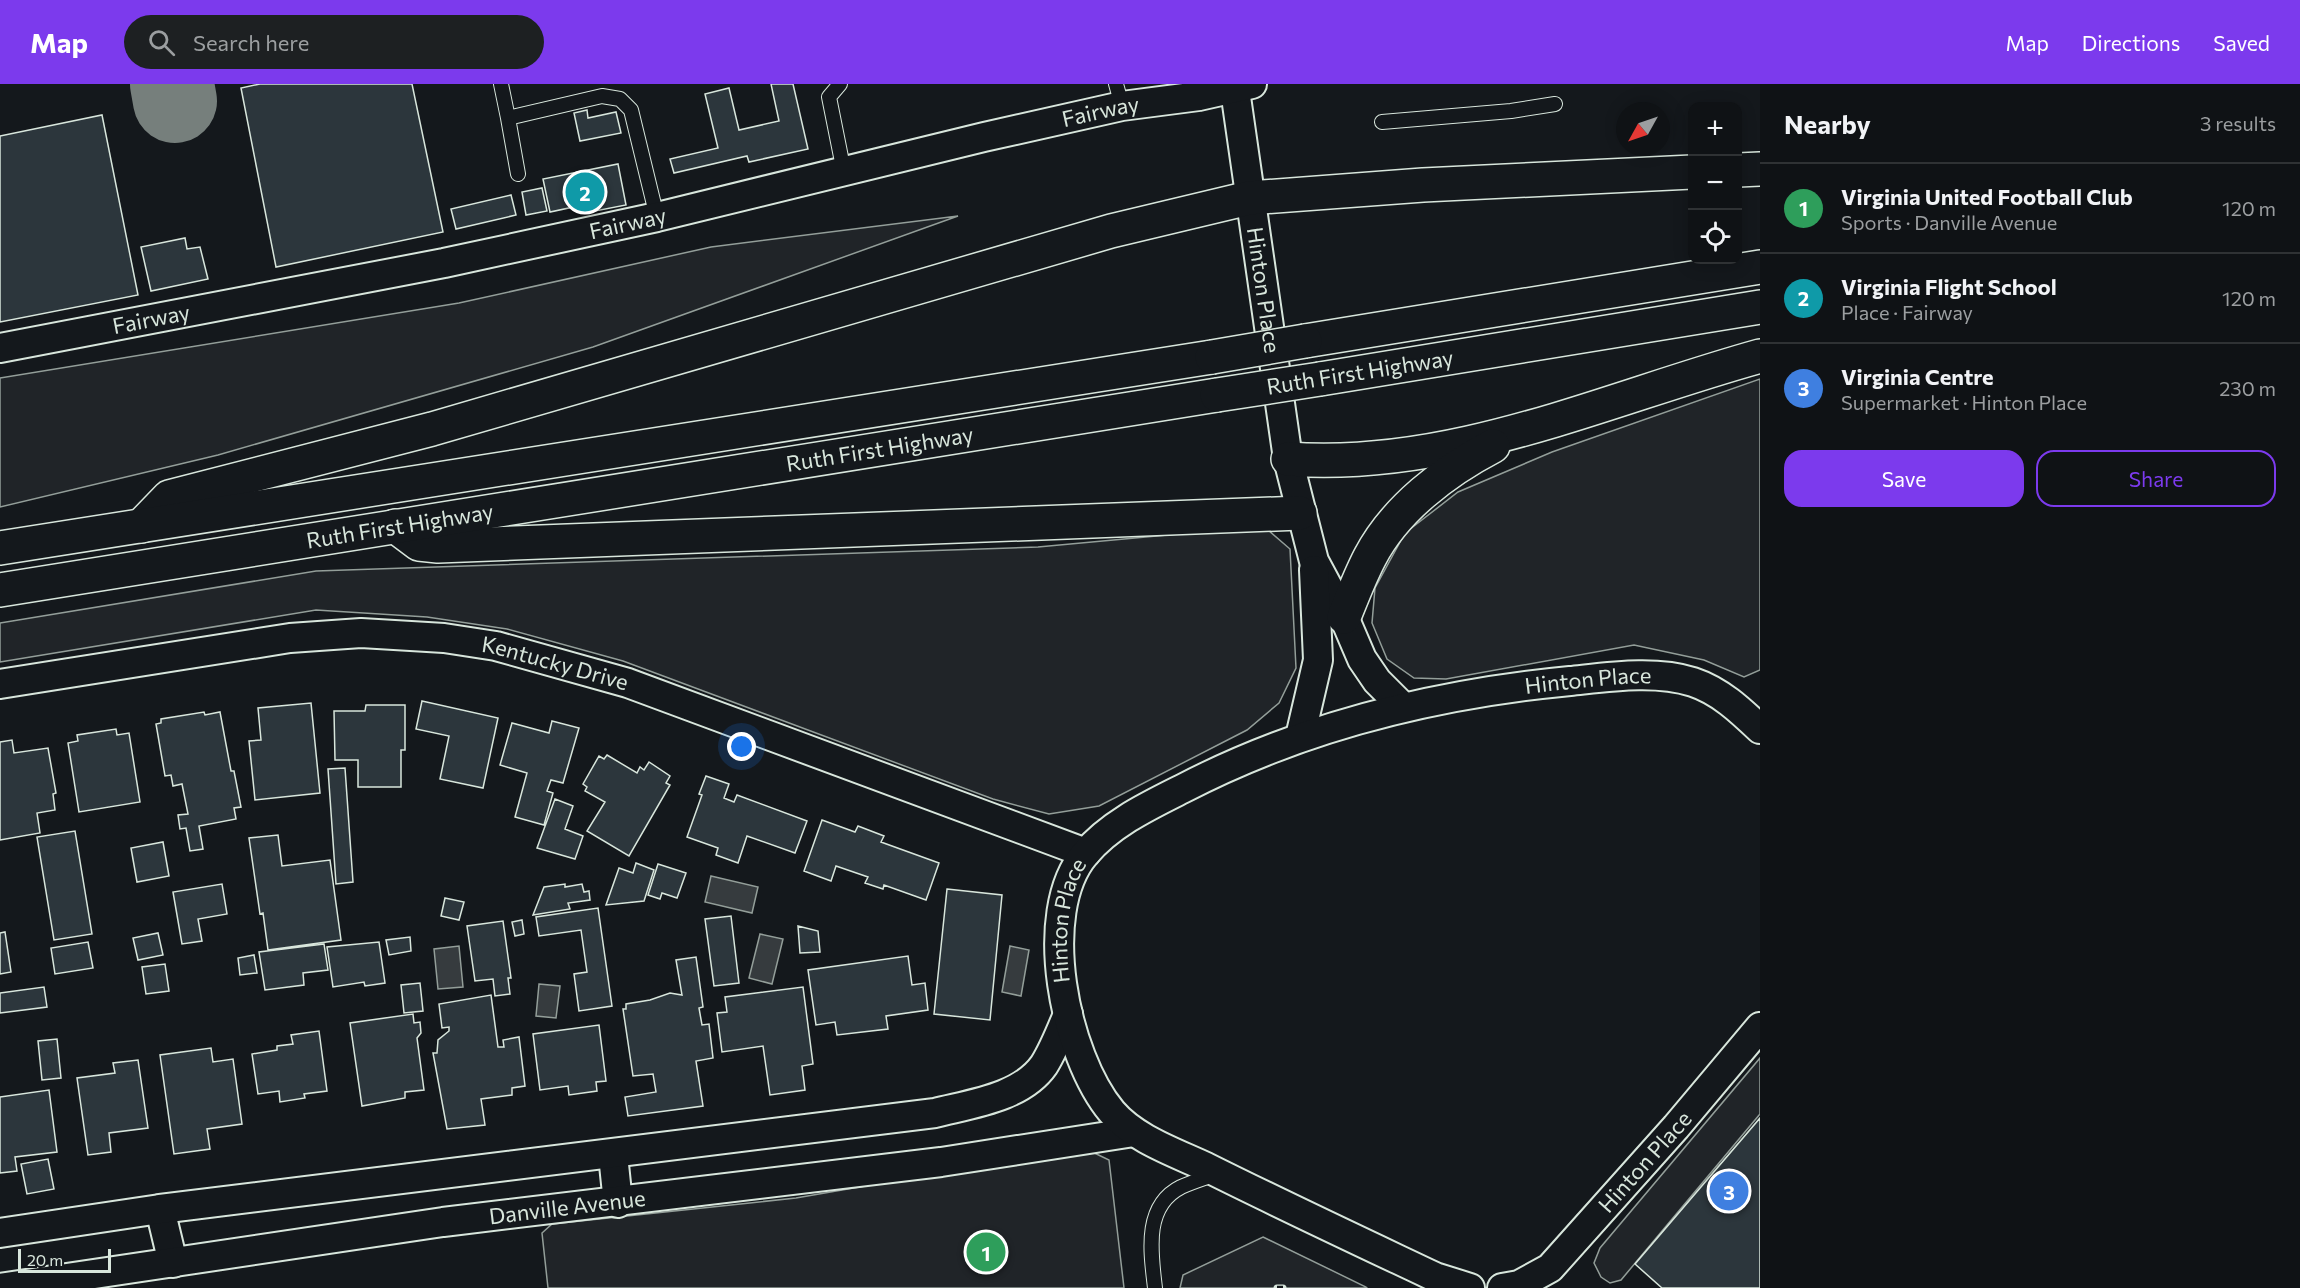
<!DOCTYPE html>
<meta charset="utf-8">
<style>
body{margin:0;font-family:Commissioner,sans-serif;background:#1d2022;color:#f1f3f6}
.controls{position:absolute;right:18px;top:18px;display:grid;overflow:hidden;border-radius:12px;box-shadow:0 3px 15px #0003}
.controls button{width:54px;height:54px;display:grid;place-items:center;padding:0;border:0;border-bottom:2px solid #2f3234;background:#0f1215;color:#f1f3f6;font:30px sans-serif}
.compass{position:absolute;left:1616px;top:18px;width:54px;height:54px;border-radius:50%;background:#0f1215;box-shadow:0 3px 15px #0003;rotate:230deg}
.scale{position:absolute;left:18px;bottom:15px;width:93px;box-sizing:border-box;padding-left:6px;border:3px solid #d8e6dc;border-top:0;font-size:16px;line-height:21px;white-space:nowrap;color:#d8e6dc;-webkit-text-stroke:4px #14181c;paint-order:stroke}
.you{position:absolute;left:742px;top:663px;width:21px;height:21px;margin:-15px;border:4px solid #fff;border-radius:50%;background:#1a73e8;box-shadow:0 0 0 9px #1a73e833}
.badge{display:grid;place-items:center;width:39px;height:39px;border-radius:50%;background:#7c3aed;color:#fff;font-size:20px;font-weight:700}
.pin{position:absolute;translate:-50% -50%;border:3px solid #fff;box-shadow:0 2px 6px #0006}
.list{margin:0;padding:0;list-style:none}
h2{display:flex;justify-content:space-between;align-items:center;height:78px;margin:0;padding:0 24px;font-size:26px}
h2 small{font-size:20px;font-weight:400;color:#9b9ea0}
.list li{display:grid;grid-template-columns:39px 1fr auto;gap:18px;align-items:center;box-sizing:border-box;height:90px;padding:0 24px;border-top:2px solid #2f3234}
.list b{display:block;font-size:22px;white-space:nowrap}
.list p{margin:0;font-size:20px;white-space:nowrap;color:#9b9ea0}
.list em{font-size:20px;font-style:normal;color:#9b9ea0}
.actions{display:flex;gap:12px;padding:18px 24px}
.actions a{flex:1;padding:14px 0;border:2px solid #7c3aed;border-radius:18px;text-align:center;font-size:21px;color:#7c3aed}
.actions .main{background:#7c3aed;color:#fff}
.icon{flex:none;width:33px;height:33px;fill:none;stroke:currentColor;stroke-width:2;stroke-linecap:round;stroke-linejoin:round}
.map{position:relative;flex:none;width:1760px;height:1204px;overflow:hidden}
header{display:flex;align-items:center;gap:36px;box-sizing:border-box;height:84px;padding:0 30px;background:#7c3aed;color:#fff}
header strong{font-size:28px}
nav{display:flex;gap:33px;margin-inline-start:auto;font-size:21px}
.search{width:420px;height:54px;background:#1d2022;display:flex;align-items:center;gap:15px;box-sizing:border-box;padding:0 21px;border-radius:33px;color:#9b9ea0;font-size:22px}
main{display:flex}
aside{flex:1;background:#0f1215}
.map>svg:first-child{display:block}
</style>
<header>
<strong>Map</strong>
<div class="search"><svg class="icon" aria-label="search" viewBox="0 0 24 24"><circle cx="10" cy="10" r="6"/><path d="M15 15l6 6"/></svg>Search here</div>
<nav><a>Map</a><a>Directions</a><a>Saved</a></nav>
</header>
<main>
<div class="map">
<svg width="1760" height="1204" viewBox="0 0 1760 1204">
<rect width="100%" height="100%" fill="#14181c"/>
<!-- green -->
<path fill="#202428" stroke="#939e99" stroke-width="1.5" d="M 958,132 L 593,263 L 218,371 L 0,423 L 0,294 L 459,219 L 711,163 Z
M 1760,295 L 1760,586 L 1744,593 L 1704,576 L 1634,561 L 1446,595 L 1414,594 L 1387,575 L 1372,539 L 1375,504 L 1405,449 L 1458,408 L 1552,368 Z
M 1232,445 L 1268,446 L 1290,465 L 1296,584 L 1279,619 L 1247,646 L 1099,722 L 1049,730 L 993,715 L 623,577 L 507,545 L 427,533 L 316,526 L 0,578 L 0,539 L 316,487 L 1038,463 Z
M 1760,974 L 1760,1030 L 1621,1196 L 1610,1199 L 1601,1193 L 1594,1179 L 1600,1164 Z
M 1084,1064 L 1109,1076 L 1124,1204 L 548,1204 L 542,1149 L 552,1140 L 796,1114 Z
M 1263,1153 L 1366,1203 L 1367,1204 L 1180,1204 L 1183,1191 Z"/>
<!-- water -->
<path fill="#363b3e" stroke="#939e99" stroke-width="1.5" d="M 711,792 L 758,803 L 752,829 L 705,818 Z
M 760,850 L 783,855 L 772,900 L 749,894 Z
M 459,862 L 463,903 L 438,905 L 434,865 Z
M 1010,862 L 1029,866 L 1021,912 L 1002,908 Z
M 539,900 L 560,902 L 556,934 L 536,932 Z"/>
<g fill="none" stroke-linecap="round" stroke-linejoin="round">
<!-- taxiway -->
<path stroke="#767f7c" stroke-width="84" d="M 172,0 L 175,17"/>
</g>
<!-- building -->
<path fill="#2c363c" stroke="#d8e6dc" stroke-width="1.5" d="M 260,0 L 412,0 L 443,148 L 276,183 L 241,4 Z
M 771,0 L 793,0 L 808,65 L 749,78 L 747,72 L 674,89 L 670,75 L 718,64 L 705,10 L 729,4 L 739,46 L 779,37 Z
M 587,26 L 588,34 L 616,28 L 621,49 L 580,57 L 574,29 Z
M 102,31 L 138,211 L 0,238 L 0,52 Z
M 618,80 L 626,121 L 585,129 L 583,121 L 550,128 L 543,95 Z
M 542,104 L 547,127 L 526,131 L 522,108 Z
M 511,111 L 516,131 L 456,145 L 451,125 Z
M 185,154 L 187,165 L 200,163 L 208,195 L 151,207 L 141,163 Z
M 422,617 L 498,634 L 483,704 L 440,695 L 449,652 L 416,645 Z
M 311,619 L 320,709 L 255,716 L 249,657 L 261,656 L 258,624 Z
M 366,621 L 405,621 L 405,666 L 401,666 L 401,703 L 358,703 L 358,676 L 335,676 L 334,627 L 365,627 Z
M 204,628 L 205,631 L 220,628 L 231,687 L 234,687 L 241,723 L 234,724 L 236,735 L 199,742 L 203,765 L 190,767 L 186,744 L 180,745 L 178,731 L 188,730 L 182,700 L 173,702 L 171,691 L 165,692 L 156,640 L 161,639 L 161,635 Z
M 552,637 L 579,644 L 563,699 L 551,696 L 547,707 L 553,709 L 544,741 L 515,733 L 527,689 L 500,681 L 512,639 L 549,649 Z
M 116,645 L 117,651 L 129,649 L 140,718 L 79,728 L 68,659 L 78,657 L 77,651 Z
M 12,656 L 14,669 L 48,664 L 56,709 L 53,710 L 55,726 L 37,729 L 40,749 L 0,756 L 0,658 Z
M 607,671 L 637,689 L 640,683 L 644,686 L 649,678 L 670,692 L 666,699 L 670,701 L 629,772 L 587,747 L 605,718 L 585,707 L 587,703 L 583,700 L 599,672 L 604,675 Z
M 345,684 L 353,798 L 336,800 L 328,685 Z
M 706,692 L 729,700 L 724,714 L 734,718 L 737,711 L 807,737 L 795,769 L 747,752 L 738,779 L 716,771 L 718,764 L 687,753 L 702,711 L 699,710 Z
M 555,715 L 573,722 L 565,745 L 583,752 L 575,775 L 537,764 Z
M 822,736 L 855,748 L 858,742 L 884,752 L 881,758 L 939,779 L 926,816 L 884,801 L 883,805 L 865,799 L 868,793 L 836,782 L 831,797 L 804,787 Z
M 75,747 L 92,850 L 54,856 L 37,753 Z
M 278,751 L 282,782 L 330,776 L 341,856 L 268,866 L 263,829 L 260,830 L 249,754 Z
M 163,758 L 169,792 L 137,798 L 131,764 Z
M 636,779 L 654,786 L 644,817 L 606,821 L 619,784 L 633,789 Z
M 658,780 L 686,789 L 677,814 L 662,809 L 660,815 L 648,811 Z
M 222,800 L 227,830 L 198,835 L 202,857 L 182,860 L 173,808 Z
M 565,800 L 565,803 L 582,800 L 584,808 L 589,807 L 590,816 L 568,819 L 570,825 L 533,831 L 544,803 Z
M 947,805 L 1002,811 L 990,936 L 934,930 Z
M 445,814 L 464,818 L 459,836 L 441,832 Z
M 598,824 L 612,922 L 579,927 L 574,890 L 587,888 L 581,846 L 539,852 L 536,833 Z
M 731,832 L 739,899 L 714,902 L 705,835 Z
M 522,836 L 524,850 L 515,852 L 512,838 Z
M 503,837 L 511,894 L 508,894 L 510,910 L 495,912 L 493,895 L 475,897 L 467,842 Z
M 798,842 L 818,847 L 820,868 L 800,869 Z
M 5,848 L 11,888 L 0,890 L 0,849 Z
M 158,849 L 163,871 L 138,876 L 133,854 Z
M 410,853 L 411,867 L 389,871 L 386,856 Z
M 88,858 L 93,884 L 55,890 L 51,864 Z
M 379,858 L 385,899 L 365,902 L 364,898 L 333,903 L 327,863 Z
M 324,860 L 328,886 L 303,889 L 304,901 L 265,906 L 259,868 Z
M 254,871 L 257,889 L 240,891 L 238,874 Z
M 908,872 L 912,901 L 925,899 L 928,926 L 886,932 L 888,945 L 837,951 L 835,938 L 816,941 L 808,886 Z
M 696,873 L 703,923 L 699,924 L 702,941 L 709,940 L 713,974 L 696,977 L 703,1022 L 628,1032 L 625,1013 L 656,1008 L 653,990 L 633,992 L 623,925 L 626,925 L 626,920 L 650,916 L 670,909 L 682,911 L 676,876 Z
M 165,880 L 169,907 L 146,910 L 142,883 Z
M 420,899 L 423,927 L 404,929 L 401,901 Z
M 44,903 L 47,923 L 0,929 L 0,909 Z
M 803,903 L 813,980 L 802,982 L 805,1006 L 770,1011 L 763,962 L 722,968 L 717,929 L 727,928 L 725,913 Z
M 491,911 L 498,963 L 504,963 L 503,956 L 519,953 L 525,1002 L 512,1004 L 512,1011 L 481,1015 L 485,1041 L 447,1045 L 433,969 L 437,969 L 438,956 L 449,947 L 449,943 L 442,944 L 439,920 Z
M 413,930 L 414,939 L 420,938 L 421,949 L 417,954 L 424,1006 L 405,1008 L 405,1014 L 362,1022 L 350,939 Z
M 599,941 L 606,997 L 596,998 L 597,1007 L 569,1011 L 568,1002 L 540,1006 L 533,950 Z
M 319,947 L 327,1007 L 304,1010 L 305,1014 L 280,1018 L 279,1007 L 258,1010 L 252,970 L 277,966 L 277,962 L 293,960 L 291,951 Z
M 57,955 L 61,994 L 42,996 L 38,957 Z
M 211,964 L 213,978 L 233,975 L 242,1040 L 207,1045 L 210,1065 L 174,1070 L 160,971 Z
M 138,976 L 148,1044 L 109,1049 L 111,1068 L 88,1071 L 77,994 L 115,989 L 113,979 Z
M 49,1006 L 57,1068 L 15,1073 L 17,1087 L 0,1089 L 0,1013 Z
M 1760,1034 L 1760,1204 L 1662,1204 L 1635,1180 Z
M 48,1075 L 54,1105 L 27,1110 L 21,1080 Z"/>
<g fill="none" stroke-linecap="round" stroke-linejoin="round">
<defs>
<path id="service" d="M 501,0 L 508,34
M 840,0 L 829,13 L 844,88
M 1116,0 L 1122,22
M 1382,38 L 1511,27 L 1555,20
M 518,90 L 508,34 L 602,12 L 620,15 L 631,26 L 657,133
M 1155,1204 C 1151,1169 1143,1122 1181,1103 C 1192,1098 1205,1094 1216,1090"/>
<g id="minor">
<path id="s1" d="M 1235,6 L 1288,375 L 1314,477 L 1344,533 L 1362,575 L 1377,597 L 1403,623"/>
<path id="s2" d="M 0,264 L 444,179 L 657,133 L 984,53 L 1122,22 L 1199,12 L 1252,0"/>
<path id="s3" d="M 0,600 L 290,554 L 361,549 L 444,554 L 496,562 L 628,599 L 1086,769"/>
<path d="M 1300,653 L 1318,576 L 1314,486"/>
<path d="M 613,1071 L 618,1119"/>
<path d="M 160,1125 L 173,1179"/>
<path d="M 0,1149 L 160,1125 L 935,1029 C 970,1020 1021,1014 1044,981 C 1054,965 1061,947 1068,930"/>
<path id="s4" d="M 0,1204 L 443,1138 L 941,1078 L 1134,1048"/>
<path id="s5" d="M 1470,1204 L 1435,1193 C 1359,1157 1282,1121 1206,1083 C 1174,1068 1135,1055 1112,1028 C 1065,972 1035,829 1085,770 C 1110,740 1148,722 1182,705 C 1303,642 1435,610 1570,597 C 1609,593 1655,586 1693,598 C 1720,607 1740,626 1760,645"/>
<path id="s6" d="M 1502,1204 L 1519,1201 L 1550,1184 L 1676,1043 L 1760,943"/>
</g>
<g id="motorway">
<path d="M 1738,86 L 1760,85"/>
<path d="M 1305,257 L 1760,183"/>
<path d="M 1320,295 L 1760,223"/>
<path d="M 1288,375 C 1452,387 1605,315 1760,272"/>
<path d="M 141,442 L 169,413 L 432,345 L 1111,147 L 1249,114 L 1423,101 L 1692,88"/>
<path d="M 395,442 L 419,460 L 438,462 L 1300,429"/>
<path d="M 0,464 L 1212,273"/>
<path id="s7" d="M 0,506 L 1217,311"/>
<path d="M 1344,533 C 1352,513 1360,492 1370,473 C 1395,425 1445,387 1493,362"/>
</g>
</defs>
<!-- service casing -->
<use href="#service" stroke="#d8e6dc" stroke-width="16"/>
<!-- minor casing -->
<use href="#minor" stroke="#d8e6dc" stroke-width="32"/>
<!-- motorway casing -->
<use href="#motorway" stroke="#d8e6dc" stroke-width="36"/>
<!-- service -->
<use href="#service" stroke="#14181c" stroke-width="14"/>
<!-- minor -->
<use href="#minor" stroke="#14181c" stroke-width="28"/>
<!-- motorway -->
<use href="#motorway" stroke="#14181c" stroke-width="33"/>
<defs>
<path id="rail" d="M 1277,1204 L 1283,1204"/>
</defs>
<!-- rail casing -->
<use href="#rail" stroke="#d8e6dc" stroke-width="7"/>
<!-- rail -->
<use href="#rail" stroke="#14181c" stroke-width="4.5" stroke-dasharray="14" stroke-linecap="butt"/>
<defs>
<path id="motorway-bridge" d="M 1212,273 L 1305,257
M 1217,311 L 1320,295"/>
</defs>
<!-- motorway-bridge casing -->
<use href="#motorway-bridge" stroke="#d8e6dc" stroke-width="36" stroke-linecap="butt"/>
<!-- motorway-bridge -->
<use href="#motorway-bridge" stroke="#14181c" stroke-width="33"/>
</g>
<g text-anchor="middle" stroke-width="4.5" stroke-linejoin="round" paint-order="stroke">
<!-- street labels -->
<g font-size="22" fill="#d8e6dc" stroke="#14181c">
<text dy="8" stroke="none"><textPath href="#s2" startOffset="1126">Fairway</textPath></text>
<text dy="8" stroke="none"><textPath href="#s2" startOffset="640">Fairway</textPath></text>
<text dy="8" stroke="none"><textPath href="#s1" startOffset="202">Hinton Place</textPath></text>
<text dy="8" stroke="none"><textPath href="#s2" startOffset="154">Fairway</textPath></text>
<text transform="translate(1360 288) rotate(-9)" y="8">Ruth First Highway</text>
<text dy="8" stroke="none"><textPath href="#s7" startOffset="891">Ruth First Highway</textPath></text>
<text dy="8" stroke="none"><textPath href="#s7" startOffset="405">Ruth First Highway</textPath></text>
<text dy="8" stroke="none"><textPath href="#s3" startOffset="562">Kentucky Drive</textPath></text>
<text dy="8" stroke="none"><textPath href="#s5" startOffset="1216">Hinton Place</textPath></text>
<text dy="8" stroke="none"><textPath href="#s5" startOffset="604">Hinton Place</textPath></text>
<text dy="8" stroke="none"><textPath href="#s6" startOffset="195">Hinton Place</textPath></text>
<text dy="8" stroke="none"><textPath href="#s4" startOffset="573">Danville Avenue</textPath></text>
</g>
</g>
</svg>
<div class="controls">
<button>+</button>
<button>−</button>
<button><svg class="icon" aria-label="locate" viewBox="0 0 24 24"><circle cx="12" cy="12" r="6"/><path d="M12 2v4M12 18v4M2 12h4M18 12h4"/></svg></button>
</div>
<svg class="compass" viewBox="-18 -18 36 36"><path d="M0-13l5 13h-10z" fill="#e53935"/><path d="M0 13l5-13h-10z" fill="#9b9ea0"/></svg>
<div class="scale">20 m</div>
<div class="you"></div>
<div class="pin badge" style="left:986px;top:1168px;background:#2e9e5b">1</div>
<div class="pin badge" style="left:585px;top:108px;background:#0f9aa8">2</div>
<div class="pin badge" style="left:1729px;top:1107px;background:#3f7fe0">3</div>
</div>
<aside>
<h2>Nearby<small>3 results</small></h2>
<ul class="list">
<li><span class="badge" style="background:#2e9e5b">1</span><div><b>Virginia United Football Club</b><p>Sports · Danville Avenue</p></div><em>120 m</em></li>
<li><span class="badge" style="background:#0f9aa8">2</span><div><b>Virginia Flight School</b><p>Place · Fairway</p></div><em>120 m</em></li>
<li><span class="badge" style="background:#3f7fe0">3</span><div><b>Virginia Centre</b><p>Supermarket · Hinton Place</p></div><em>230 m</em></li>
</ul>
<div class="actions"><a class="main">Save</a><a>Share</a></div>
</aside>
</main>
